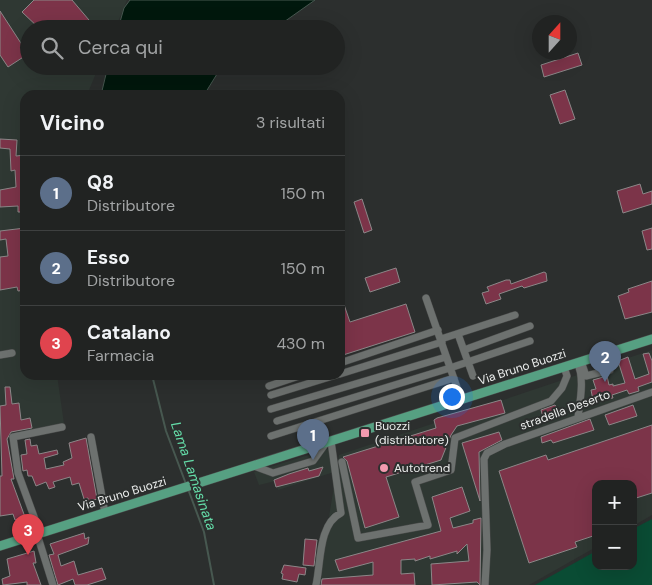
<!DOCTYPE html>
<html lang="it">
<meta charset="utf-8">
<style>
body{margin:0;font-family:"DM Sans",sans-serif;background:#2d2f2f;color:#f1f3f6}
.controls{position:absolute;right:15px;bottom:15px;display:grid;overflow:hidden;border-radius:10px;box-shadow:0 5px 20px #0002}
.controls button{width:45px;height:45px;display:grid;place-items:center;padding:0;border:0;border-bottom:1px solid #3e4040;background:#212322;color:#f1f3f6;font:25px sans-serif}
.compass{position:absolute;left:532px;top:15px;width:45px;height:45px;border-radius:50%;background:#212322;box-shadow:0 5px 20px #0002;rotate:21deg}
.you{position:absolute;left:451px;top:396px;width:18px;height:18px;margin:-12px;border:4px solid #fff;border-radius:50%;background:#1a73e8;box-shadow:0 0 0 8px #1a73e833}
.badge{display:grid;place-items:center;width:32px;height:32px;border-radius:50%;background:#f29aaf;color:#fff;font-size:16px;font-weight:700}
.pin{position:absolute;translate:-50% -41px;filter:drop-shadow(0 1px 2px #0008)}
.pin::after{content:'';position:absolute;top:26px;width:18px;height:15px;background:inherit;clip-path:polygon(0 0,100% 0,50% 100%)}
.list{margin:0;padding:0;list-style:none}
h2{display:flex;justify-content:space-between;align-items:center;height:65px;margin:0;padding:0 20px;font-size:21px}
h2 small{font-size:16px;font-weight:400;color:#a2a4a5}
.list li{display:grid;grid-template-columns:32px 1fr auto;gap:15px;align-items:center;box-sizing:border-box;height:75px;padding:0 20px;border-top:1px solid #3e4040}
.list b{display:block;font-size:19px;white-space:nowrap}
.list p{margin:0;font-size:16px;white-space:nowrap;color:#a2a4a5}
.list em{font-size:16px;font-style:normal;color:#a2a4a5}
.icon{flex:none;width:28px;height:28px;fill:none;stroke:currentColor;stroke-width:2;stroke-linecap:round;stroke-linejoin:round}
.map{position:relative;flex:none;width:652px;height:585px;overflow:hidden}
.search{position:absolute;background:#212322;box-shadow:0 5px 20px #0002;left:20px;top:20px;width:325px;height:55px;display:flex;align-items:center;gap:12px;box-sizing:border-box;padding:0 18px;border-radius:28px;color:#a2a4a5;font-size:19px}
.panel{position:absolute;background:#212322;box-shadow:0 5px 20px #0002;left:20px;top:90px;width:325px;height:290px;border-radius:15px}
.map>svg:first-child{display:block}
</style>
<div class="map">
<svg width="652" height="585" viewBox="0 0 652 585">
<rect width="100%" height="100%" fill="#2c2f2e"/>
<!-- built -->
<path fill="#2f3833" d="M 0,0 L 127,0 L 115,29 L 29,29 L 29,66 L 99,66 L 87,95 L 25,95 L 25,375 L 57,375 L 64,424 L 0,435 Z
M 652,350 L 652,515 L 633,526 L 633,484 L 596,484 L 596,547 L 529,585 L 322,585 L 321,566 L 339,455 Z
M 331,448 L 334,472 L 278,490 L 275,481 L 259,485 L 254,472 Z"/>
<!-- green -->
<path fill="#0a4c34" d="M 652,519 L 652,585 L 535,585 L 596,551 L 596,566 L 633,566 L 633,529 Z"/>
<!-- water -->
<path fill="#00180d" stroke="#475850" d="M 130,0 L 315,0 L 274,29 L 118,29 L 124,8 Z
M 108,66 L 226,66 L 217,74 L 204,95 L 101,95 Z"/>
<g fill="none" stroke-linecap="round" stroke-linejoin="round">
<!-- stream -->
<path stroke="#475850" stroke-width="2" d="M 152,375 L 166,431 L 186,484
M 188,489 L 204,532 L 214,585"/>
</g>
<!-- building -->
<path fill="#7c3449" stroke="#8c8788" d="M 34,0 L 72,0 L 89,20 L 81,29 L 40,29 L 22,12 Z
M 0,11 L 28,54 L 8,67 L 0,55 Z
M 578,53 L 582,65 L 544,77 L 541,65 Z
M 565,90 L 575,119 L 560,124 L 550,95 Z
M 0,139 L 17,140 L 16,156 L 25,155 L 25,212 L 18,212 L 18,206 L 0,207 L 0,190 L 16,187 L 15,170 L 11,171 L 10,149 L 0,148 Z
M 640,184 L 643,194 L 652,191 L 652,204 L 623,213 L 617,191 Z
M 362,199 L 372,230 L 364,233 L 354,202 Z
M 25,228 L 25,290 L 18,291 L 17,287 L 0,290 L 0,257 L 8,256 L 6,239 L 0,240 L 0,231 Z
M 652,228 L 652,249 L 647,250 L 642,231 Z
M 396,268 L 400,282 L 370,292 L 365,278 Z
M 544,272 L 546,273 L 547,281 L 524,288 L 522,286 L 499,294 L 501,299 L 486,304 L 482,293 L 489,291 L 487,287 L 506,280 L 510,280 L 511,284 Z
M 652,281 L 652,312 L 625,319 L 618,296 L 629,292 L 628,289 Z
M 340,293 L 350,322 L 406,304 L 415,332 L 340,356 Z
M 649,353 L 652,361 L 652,382 L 638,387 L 639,391 L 629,394 L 627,390 L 612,395 L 613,398 L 593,400 L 591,390 L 596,389 L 593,380 L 607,376 L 609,385 L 613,384 L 613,386 L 625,383 L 618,361 L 628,357 L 635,379 L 649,374 L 643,354 Z
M 5,387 L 10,387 L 12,404 L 19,403 L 21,420 L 30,418 L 32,428 L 11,432 L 7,439 L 14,479 L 11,479 L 25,517 L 15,520 L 13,514 L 0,516 L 0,476 L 2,476 L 0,406 L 6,405 Z
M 501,400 L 505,413 L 457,426 L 451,435 L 441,460 L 386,477 L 399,517 L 365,528 L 347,461 L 343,457 L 436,428 L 434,420 L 437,418 Z
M 555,405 L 561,414 L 544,421 L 541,410 Z
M 633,405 L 637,416 L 609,425 L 605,415 Z
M 590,419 L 594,430 L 553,443 L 551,440 L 542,443 L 541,437 Z
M 652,425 L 652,493 L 633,499 L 633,484 L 596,484 L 596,535 L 575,542 L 577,547 L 529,563 L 499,471 L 546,455 L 548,460 Z
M 499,432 L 502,440 L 479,452 L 480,501 L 462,443 Z
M 86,438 L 97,499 L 88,502 L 88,498 L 84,499 L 79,483 L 72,485 L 70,477 L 53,482 L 55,487 L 49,489 L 46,482 L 36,486 L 32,476 L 28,476 L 27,470 L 23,471 L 21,455 L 27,454 L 25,440 L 30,439 L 31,446 L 37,445 L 39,454 L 57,450 L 58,454 L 44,458 L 46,469 L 64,465 L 63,462 L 72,458 L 69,443 Z
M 323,467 L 319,476 L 276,487 L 274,480 L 289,474 L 308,468 L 309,471 Z
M 462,487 L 470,511 L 450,518 L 453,528 L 473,523 L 473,520 L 481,518 L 480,585 L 477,582 L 432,585 L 431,564 L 469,561 L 467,544 L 457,554 L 457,551 L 430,559 L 430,556 L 415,561 L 415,559 L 401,560 L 401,574 L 414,573 L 415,585 L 321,585 L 322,579 L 373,575 L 373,562 L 339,571 L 335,560 L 441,531 L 432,497 Z
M 84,533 L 85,539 L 89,537 L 88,544 L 58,555 L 61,566 L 74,561 L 78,575 L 102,568 L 106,579 L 87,585 L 75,585 L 73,579 L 58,585 L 49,555 L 54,554 L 50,544 Z
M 305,539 L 317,540 L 314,566 L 303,565 Z
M 34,551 L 36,563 L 33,563 L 41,585 L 27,585 L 27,582 L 3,585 L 2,579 L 10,576 L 7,559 Z
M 284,565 L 306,568 L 305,575 L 299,574 L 297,582 L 282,579 L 283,574 L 281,573 Z"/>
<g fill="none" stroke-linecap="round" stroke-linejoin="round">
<defs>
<path id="minor" d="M 426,298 L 461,399
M 458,334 L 473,376
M 441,339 L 515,315
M 464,350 L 530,326
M 0,355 L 12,353
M 581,361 L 586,376 L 610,370 L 609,352
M 340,363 L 438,330
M 577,363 C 585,376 580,402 578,417
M 340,374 L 442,342
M 269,386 L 302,375
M 271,395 L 336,375
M 271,409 L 446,357
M 277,421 L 450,368 L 530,341
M 271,436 L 454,378
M 91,437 L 105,513
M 342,462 L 358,538 L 428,525 L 415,482 L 451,470 L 455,438 L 551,401 L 562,388 L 567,376 L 564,367
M 254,466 L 273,473 L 313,461 L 326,443
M 40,533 L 18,473 L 13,437 L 62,427
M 37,534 L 53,585
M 316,585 C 321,564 318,524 341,513 L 331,441
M 485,585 L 487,550 L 484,459 L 487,453 L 505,444 L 652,392"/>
<path id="major" d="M 0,546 L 652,339"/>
</defs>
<!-- minor casing -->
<use href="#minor" stroke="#494b4a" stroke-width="8"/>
<!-- major casing -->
<use href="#major" stroke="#494b4a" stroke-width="10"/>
<!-- minor -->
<use href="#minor" stroke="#6d716f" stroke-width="7"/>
<!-- major -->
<use href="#major" stroke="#56a082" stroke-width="9"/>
</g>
<!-- markers -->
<g fill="#f29aaf" stroke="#2c2f2e" stroke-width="2">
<rect x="360" y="428" width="10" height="10" rx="2.5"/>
<circle cx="384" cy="468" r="5"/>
</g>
<g text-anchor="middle" stroke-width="4" stroke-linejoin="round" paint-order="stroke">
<!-- street labels -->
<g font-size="12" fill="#eceeed" stroke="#2c2f2e">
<text transform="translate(522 367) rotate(-18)" y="4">Via Bruno Buozzi</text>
<text transform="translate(565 410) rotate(-20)" y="4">stradella Deserto</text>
<text transform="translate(122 494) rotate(-17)" y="4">Via Bruno Buozzi</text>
</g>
<!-- poi labels -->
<g font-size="12" fill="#eceeed" stroke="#2c2f2e" text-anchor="start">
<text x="375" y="430">Buozzi<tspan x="375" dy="14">(distributore)</tspan></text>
<text x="394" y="472">Autotrend</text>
</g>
<!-- water labels -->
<g font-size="14" font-style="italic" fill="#64dca8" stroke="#2c2f2e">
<text transform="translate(194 476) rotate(71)" y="5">Lama Lamasinata</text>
</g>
</g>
</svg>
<div class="controls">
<button>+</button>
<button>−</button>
</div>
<svg class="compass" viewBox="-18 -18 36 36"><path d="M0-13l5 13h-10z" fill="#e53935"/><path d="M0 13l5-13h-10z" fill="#a2a4a5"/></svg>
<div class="you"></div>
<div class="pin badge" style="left:313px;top:460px;background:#5c6f8a">1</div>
<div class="pin badge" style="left:605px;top:382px;background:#5c6f8a">2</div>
<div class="pin badge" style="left:28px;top:555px;background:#e0444e">3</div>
<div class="search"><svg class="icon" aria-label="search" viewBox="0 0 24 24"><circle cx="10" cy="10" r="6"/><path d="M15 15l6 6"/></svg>Cerca qui</div>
<section class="panel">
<h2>Vicino<small>3 risultati</small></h2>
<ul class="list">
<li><span class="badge" style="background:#5c6f8a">1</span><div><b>Q8</b><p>Distributore</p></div><em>150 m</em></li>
<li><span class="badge" style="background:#5c6f8a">2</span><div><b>Esso</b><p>Distributore</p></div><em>150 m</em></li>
<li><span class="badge" style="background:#e0444e">3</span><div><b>Catalano</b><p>Farmacia</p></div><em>430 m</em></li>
</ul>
</section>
</div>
